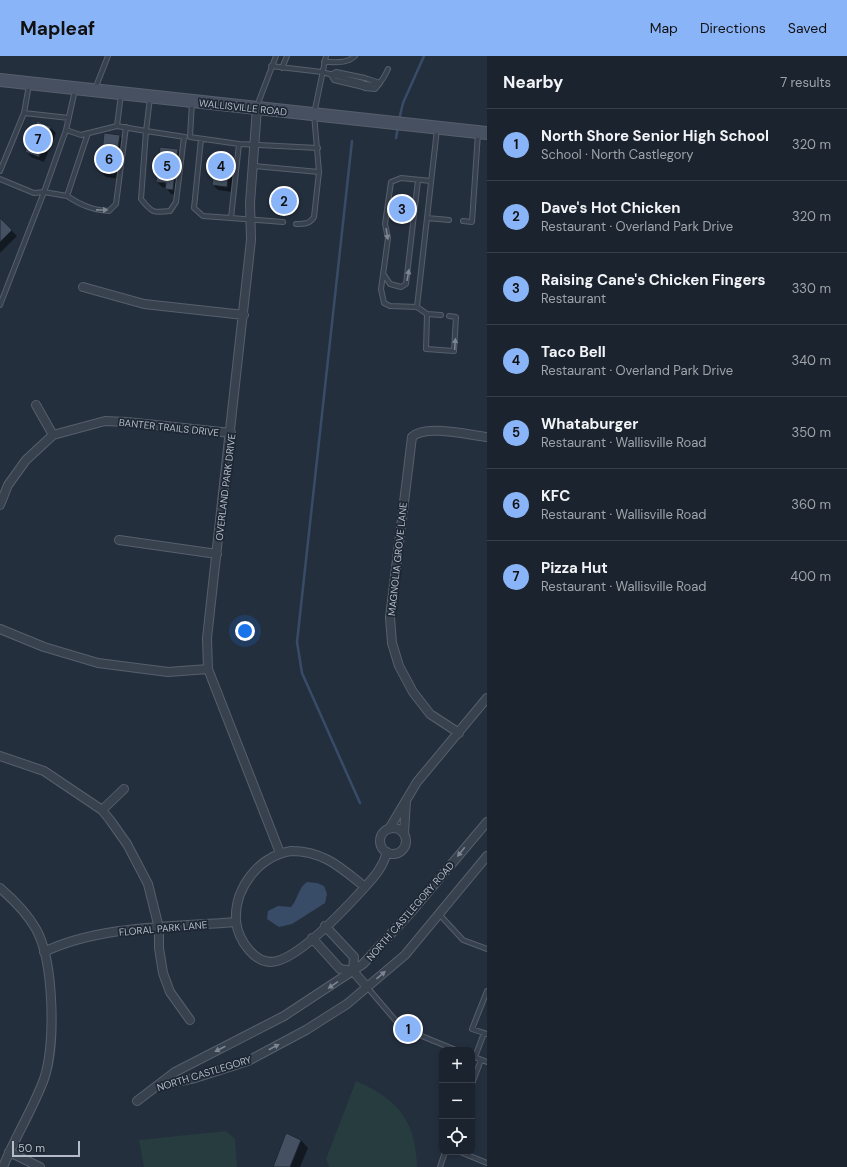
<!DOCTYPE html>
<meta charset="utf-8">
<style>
body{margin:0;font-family:"DM Sans",sans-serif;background:#282f3a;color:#f1f3f6}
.controls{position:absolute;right:12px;bottom:12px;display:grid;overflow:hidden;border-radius:8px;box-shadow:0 2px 6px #0003}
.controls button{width:36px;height:36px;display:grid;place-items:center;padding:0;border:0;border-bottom:1px solid #39404a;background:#1b232e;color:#f1f3f6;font:20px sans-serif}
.scale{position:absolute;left:12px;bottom:10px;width:68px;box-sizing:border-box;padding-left:4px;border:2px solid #b4bcc9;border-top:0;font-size:11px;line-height:14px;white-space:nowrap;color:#b4bcc9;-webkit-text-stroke:3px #1d2633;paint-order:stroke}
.you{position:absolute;left:245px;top:575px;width:14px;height:14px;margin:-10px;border:3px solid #fff;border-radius:50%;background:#1a73e8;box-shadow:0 0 0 6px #1a73e833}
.badge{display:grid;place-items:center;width:26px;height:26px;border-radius:50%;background:#8ab4f8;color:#111;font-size:13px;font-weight:700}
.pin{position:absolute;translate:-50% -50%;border:2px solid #fff;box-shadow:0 1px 4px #0006}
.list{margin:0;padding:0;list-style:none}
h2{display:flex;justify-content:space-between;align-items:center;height:52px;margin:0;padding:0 16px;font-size:17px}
h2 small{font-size:13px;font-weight:400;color:#a0a4aa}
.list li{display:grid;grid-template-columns:26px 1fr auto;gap:12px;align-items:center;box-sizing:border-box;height:72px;padding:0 16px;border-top:1px solid #39404a}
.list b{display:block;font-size:15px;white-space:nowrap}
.list p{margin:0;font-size:13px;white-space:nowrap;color:#a0a4aa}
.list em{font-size:13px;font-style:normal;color:#a0a4aa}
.icon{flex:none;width:22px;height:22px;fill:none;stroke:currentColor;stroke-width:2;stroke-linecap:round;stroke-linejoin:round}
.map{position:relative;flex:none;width:487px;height:1111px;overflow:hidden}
header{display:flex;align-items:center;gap:24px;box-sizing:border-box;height:56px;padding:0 20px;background:#8ab4f8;color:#111}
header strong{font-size:19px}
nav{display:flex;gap:22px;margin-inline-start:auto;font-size:14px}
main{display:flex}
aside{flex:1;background:#1b232e}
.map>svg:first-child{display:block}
</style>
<header>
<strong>Mapleaf</strong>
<nav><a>Map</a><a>Directions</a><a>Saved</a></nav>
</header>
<main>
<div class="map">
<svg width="487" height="1111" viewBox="0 0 487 1111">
<rect width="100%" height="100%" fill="#242f3e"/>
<!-- green -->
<path fill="#263c3f" d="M 356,1025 C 398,1043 416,1065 417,1111 L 329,1111 L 326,1103 Z
M 226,1075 L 235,1083 L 237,1111 L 144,1111 L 139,1084 Z"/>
<!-- water -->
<path fill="#394c67" d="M 307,826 L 317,827 L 324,830 L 327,838 L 325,847 L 292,868 L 279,871 L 267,863 L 268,855 L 278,850 L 291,851 C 298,843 298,832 307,826 Z"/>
<!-- shadow -->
<path fill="#0007" d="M 38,66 L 51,72 L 56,77 L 44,106 L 31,101 L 26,95 Z
M 119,80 L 125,85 L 119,123 L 106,121 L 101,116 Z
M 177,94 L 183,99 L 178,139 L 171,138 L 166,132 L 162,131 L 157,126 Z
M 231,100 L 236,106 L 232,136 L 218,134 L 213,129 Z
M 0,163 L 17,180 L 0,197 Z
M 287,1079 L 301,1084 L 308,1092 L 300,1111 L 274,1111 Z"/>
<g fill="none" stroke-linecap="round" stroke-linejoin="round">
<!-- stream -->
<path stroke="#394c67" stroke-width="2.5" d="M 399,64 L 403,47 L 424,0
M 396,82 L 398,71
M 352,85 L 297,586 L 302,617 L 360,747"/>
</g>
<!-- building -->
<path fill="#455162" stroke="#1f2835" d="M 37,65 L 51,71 L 39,101 L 25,96 Z
M 104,77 L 120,79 L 114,118 L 100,116 Z
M 160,91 L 178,93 L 173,134 L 165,133 L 166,127 L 156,126 Z
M 216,97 L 231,99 L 227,131 L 212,129 Z
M 0,162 L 12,174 L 0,186 Z
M 286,1077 L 301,1084 L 290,1111 L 273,1111 Z"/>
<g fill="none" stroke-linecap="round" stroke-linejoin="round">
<defs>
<path id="service" d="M 324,6 C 335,6 347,8 355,0
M 271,10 L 322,16 L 363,27
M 282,12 L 287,0
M 366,28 C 380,31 383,24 388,13
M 29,29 L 24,57 L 69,62
M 363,31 L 334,24 L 331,19 L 336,16 L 365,22
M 365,32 L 375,33 L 380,27 L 368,23
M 95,33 L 108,0
M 75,34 L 66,74 L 81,79 L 117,70
M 121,38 L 117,70 L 146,75 L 141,143 C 152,157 153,157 170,155 L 176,146 L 184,81
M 150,42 L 146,75 L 185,81
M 192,46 L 190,81 L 239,88
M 257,50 L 276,0
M 66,74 L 44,136 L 67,140 L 88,77
M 201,83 L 194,152 L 203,160 L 231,162
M 253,110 L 319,116 L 314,58 L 326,0
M 0,115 L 24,57
M 0,123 L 34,137 L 44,136 L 0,249
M 67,140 C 81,149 92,154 109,155 L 116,148 L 126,71
M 427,162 L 449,164
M 463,165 L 472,166 L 478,77
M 283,166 L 231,162 L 239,88 L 318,92
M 296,168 C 304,168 310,168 314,161 L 319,116
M 384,219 L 390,228 L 401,231 L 406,228 L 418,124
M 417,251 L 437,73
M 427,258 L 417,251 L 390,250 L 384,247 L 381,233 L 388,182 L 385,168 L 391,126 L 401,122 L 431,125
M 441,259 L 427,258 L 426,293 L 454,295 L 456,261 L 449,260
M 439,858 L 463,884 L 487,893
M 367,931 L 402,972 L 456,994
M 487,935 L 472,973 L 487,978
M 472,1000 L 487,1006
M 475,1001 L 484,977
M 472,1028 L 481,1004
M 460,1096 L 487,1107
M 440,1111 L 445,1096"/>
<path id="minor" d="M 257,52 L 250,147 L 251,184 L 207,582 L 208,613 L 280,797
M 83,231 L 144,248 L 244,259
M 36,349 L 53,379
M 0,449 L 8,429 L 26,404 L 53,379 L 105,365 L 127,366 L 231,377
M 119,484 L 217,498
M 0,573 L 44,591 L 98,607 L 168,616 L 208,613
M 459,677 L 430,658 L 413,636 L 399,610 L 392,587 L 390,561 L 412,381 C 425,368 469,379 487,381
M 0,700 L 44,715 L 102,754 L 110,764 L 127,788 L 148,828 L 159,872 L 159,892 L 163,917 L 170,936 L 190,964
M 102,754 L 124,733
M380 785a13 13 0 1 1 26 0a13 13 0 1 1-26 0Z
M 389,773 L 417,726 L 487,642
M 404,777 L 406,745
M 291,795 C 324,795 341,812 365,831 C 346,852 303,898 277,905 C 256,911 238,884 236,865 C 234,832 259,800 291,795 Z
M 365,831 C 375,820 383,811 387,796
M 0,832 C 14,844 27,857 36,873 C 54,905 56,989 44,1023 C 33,1053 15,1081 3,1111
M 325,870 L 354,901 L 353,915 L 367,931
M 312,882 L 340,913 L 353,915
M 44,896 C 100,869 175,871 236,866
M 161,1029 L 195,1022 L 248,1005 L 306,974 L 347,948 L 405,899 L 487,800
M 137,1045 L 175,1016 L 284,960 L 363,908 L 412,855 L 487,766
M 9,1096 L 40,1111"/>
<path id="secondary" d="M 0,24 L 487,77"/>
</defs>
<!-- service casing -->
<use href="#service" stroke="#565f6c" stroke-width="6"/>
<!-- minor casing -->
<use href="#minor" stroke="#565f6c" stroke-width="10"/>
<!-- secondary casing -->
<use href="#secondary" stroke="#565f6c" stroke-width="14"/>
<!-- service -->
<use href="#service" stroke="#38414e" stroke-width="4"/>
<!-- minor -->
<use href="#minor" stroke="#38414e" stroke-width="8"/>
<!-- secondary -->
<use href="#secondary" stroke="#465061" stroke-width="12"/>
</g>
<!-- one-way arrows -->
<defs><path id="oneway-solid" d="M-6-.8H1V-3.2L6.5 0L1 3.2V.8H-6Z"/></defs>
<g fill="#7c8592">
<use href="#oneway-solid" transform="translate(102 154) rotate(1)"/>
<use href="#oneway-solid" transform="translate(387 178) rotate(81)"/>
<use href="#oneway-solid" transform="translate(408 219) rotate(-80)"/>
<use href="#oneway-solid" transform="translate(455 288) rotate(-86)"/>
<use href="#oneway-solid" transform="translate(461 796) rotate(129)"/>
<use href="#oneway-solid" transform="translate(381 919) rotate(-41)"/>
<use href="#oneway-solid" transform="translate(333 929) rotate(146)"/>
<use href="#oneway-solid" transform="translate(274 991) rotate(-28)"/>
<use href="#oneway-solid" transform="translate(220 993) rotate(153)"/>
</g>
<g text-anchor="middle" stroke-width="3.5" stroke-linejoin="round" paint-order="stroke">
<!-- street labels -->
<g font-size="10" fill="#b4bcc9" stroke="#1d2633">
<text transform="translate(243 51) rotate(6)" y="4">WALLISVILLE ROAD</text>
<text transform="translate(169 371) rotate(6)" y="4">BANTER TRAILS DRIVE</text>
<text transform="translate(225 431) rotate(-83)" y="4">OVERLAND PARK DRIVE</text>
<text transform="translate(397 503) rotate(-84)" y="4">MAGNOLIA GROVE LANE</text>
<text transform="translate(410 855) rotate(-49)" y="4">NORTH CASTLEGORY ROAD</text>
<text transform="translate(163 872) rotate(-5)" y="4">FLORAL PARK LANE</text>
<text transform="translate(204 1017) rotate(-17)" y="4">NORTH CASTLEGORY</text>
</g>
</g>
</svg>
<div class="controls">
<button>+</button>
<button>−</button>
<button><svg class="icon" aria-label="locate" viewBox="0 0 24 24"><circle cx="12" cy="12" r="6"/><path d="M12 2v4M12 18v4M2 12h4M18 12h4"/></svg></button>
</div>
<div class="scale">50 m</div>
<div class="you"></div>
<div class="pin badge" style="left:408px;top:973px">1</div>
<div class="pin badge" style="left:284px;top:145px">2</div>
<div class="pin badge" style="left:402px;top:153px">3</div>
<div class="pin badge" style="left:221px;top:110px">4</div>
<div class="pin badge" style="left:167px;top:110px">5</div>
<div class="pin badge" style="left:109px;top:103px">6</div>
<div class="pin badge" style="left:38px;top:83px">7</div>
</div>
<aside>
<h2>Nearby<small>7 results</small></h2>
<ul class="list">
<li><span class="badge">1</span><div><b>North Shore Senior High School</b><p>School · North Castlegory</p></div><em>320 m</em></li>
<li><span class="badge">2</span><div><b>Dave's Hot Chicken</b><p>Restaurant · Overland Park Drive</p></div><em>320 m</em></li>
<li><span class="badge">3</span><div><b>Raising Cane's Chicken Fingers</b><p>Restaurant</p></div><em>330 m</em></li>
<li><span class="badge">4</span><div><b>Taco Bell</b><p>Restaurant · Overland Park Drive</p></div><em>340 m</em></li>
<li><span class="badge">5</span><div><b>Whataburger</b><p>Restaurant · Wallisville Road</p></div><em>350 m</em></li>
<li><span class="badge">6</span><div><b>KFC</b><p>Restaurant · Wallisville Road</p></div><em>360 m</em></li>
<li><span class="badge">7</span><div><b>Pizza Hut</b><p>Restaurant · Wallisville Road</p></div><em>400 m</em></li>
</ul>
</aside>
</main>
